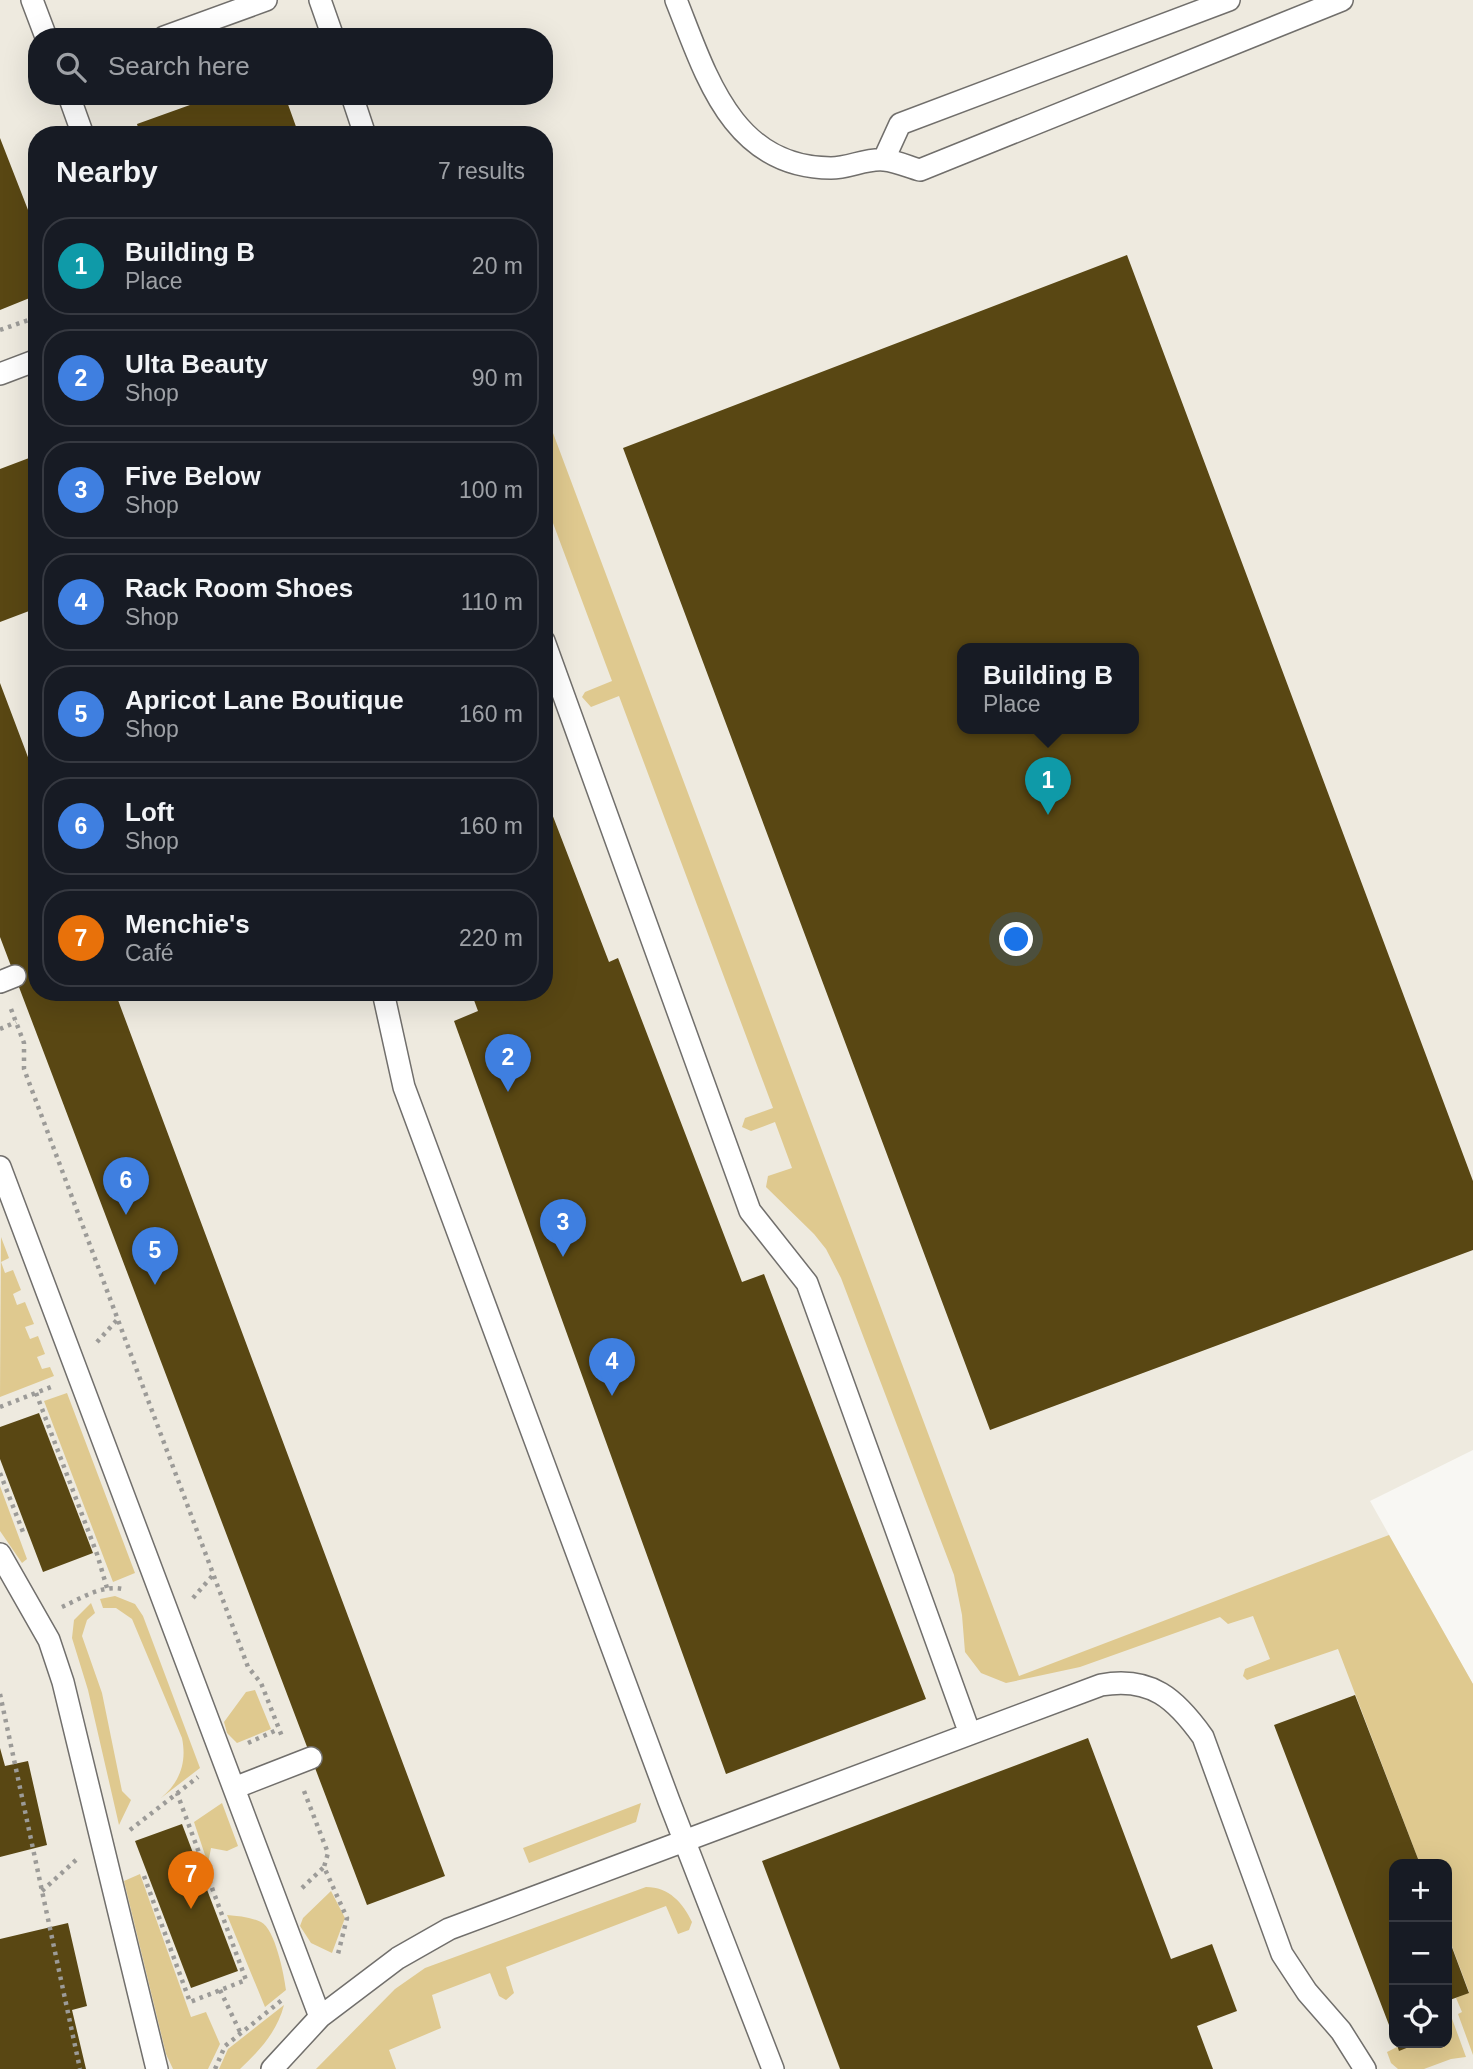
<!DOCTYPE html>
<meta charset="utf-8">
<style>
body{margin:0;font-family:Arial,sans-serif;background:#20242c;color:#f1f3f6}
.controls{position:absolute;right:21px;bottom:21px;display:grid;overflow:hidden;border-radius:14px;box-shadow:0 7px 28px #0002}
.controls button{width:63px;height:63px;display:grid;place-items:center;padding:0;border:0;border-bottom:2px solid #363941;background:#171b24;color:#f1f3f6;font:35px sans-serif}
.you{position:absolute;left:1017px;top:940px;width:24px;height:24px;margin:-18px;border:5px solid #fff;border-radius:50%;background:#1a73e8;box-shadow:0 0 0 10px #1a73e833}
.badge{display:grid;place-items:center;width:46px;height:46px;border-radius:50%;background:#b45309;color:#fff;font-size:23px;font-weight:700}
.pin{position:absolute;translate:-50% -58px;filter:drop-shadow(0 2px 4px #0008)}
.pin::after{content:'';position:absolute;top:37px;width:24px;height:21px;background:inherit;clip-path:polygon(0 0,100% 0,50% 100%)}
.popup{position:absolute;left:957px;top:643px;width:182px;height:91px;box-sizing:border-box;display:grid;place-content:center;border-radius:14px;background:#171b24;filter:drop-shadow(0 2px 5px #0005);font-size:23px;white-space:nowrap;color:#9ea1a6}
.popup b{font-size:26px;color:#f1f3f6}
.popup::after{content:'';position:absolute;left:50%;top:100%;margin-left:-14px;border:14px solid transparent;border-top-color:#171b24}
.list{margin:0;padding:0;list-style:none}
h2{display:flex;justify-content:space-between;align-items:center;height:91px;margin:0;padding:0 28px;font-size:30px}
h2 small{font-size:23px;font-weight:400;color:#9ea1a6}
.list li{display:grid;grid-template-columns:46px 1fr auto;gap:21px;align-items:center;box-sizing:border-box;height:98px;margin:0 14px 14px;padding:0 14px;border:2px solid #363941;border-radius:28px}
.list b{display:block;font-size:26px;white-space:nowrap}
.list p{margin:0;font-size:23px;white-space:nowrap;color:#9ea1a6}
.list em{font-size:23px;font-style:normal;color:#9ea1a6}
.icon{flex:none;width:38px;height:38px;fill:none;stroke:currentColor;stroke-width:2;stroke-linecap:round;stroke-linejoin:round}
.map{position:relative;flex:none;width:1473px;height:2069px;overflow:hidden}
.search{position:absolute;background:#171b24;box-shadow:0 7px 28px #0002;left:28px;top:28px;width:525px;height:77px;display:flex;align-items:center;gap:18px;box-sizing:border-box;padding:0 24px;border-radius:28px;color:#9ea1a6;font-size:26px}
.panel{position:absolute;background:#171b24;box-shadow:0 7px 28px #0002;left:28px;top:126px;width:525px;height:875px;border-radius:28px}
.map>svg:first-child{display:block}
</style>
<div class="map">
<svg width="1473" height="2069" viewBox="0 0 1473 2069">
<rect width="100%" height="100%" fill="#f8f7f3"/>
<!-- built -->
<path fill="#eeeadf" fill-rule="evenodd" d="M 0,0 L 1473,0 L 1473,1450 L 1370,1501 L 1473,1684 L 1473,2069 L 0,2069 ZM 37,37 L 544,37 L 544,96 L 37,96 ZM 37,135 L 544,135 L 544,992 L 37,992 ZM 962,649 L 1134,649 L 1134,729 L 962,729 ZM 1394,1864 L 1447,1864 L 1447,2043 L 1394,2043 Z"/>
<!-- green -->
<path fill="#dfc98f" d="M 544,409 L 1019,1676 L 1389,1535 L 1473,1684 L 1473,2055 L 1458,2014 L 1462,2012 L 1456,1998 L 1469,1992 L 1447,1933 L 1447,1864 L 1420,1864 L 1338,1649 L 1247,1680 L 1243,1676 L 1245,1669 L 1270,1659 L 1253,1616 L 1228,1624 L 1220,1617 L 1080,1667 L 1006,1683 L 981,1673 L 965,1652 L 962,1615 L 954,1575 L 841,1278 L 826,1249 L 814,1234 L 766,1187 L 768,1176 L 792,1168 L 775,1122 L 751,1131 L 742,1127 L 745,1118 L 773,1108 L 619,696 L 591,707 L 582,697 L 585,692 L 612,681 L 544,499 Z
M 1,1237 L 9,1258 L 1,1262 L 5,1273 L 13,1270 L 21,1290 L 13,1294 L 17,1305 L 25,1302 L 34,1324 L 25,1327 L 30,1339 L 38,1336 L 45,1354 L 37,1357 L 42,1369 L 50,1367 L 54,1376 L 0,1397 Z
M 67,1393 L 135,1573 L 113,1582 L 44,1401 Z
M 0,1486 L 27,1559 L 22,1563 L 0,1531 Z
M 115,1596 L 135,1604 L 143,1616 L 200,1768 L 161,1798 C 180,1782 187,1763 182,1738 L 132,1619 L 116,1608 L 103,1608 L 100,1599 Z
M 91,1603 L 95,1613 L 87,1620 L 82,1636 L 102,1693 L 122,1791 L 131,1800 L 119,1825 L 88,1690 L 72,1638 L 74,1620 Z
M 255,1690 L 271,1729 L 237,1743 L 227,1733 L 224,1722 L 246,1692 Z
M 222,1803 L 238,1846 L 227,1851 L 211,1848 L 208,1864 L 194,1822 Z
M 641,1803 L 636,1822 L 529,1863 L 523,1848 Z
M 140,1874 L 191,2017 L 206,2012 L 220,2044 L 208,2069 L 173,2069 L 166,2054 L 124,1881 Z
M 646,1887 C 669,1887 683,1903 692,1922 L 689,1930 L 678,1934 L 666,1906 L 506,1967 L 514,1993 L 506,2000 L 499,1996 L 490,1973 L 432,1995 L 441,2028 L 389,2050 L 396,2069 L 316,2069 L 395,1989 L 425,1968 Z
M 331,1891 L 345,1918 L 332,1953 L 311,1943 L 300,1926 L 303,1918 Z
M 227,1915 C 238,1916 251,1917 261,1922 C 275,1929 284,1974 286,1990 L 265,2007 Z
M 284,2005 C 277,2032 260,2050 240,2069 L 219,2069 L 228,2049 Z
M 1451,2016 L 1466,2057 L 1451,2059 L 1424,2069 L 1398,2069 L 1391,2063 L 1387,2052 L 1397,2047 L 1399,2050 L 1420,2043 L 1447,2043 L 1447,2018 Z"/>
<!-- building -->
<path fill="#594713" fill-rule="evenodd" d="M 215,96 L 285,96 L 299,135 L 140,135 L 137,124 Z
M 0,138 L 37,233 L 37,295 L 0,310 Z
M 1127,255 L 1473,1181 L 1473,1250 L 990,1430 L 623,448 ZM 962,649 L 1134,649 L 1134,729 L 962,729 Z
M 37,455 L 37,608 L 0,622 L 0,469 Z
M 0,683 L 37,781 L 37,992 L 115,992 L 445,1876 L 367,1905 L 0,937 Z
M 544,793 L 609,962 L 618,958 L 742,1282 L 764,1274 L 926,1699 L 726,1774 L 454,1021 L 478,1011 L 471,992 L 544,992 Z
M 39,1413 L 93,1553 L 43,1572 L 0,1459 L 0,1427 Z
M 1355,1695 L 1420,1864 L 1394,1864 L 1394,2038 L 1274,1725 Z
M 1088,1738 L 1171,1959 L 1212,1944 L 1237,2011 L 1197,2026 L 1213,2069 L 840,2069 L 762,1861 Z
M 0,1748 L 5,1766 L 28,1761 L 47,1845 L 0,1857 Z
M 182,1824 L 238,1971 L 191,1988 L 135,1841 Z
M 68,1923 L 87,2006 L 72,2010 L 86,2069 L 0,2069 L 0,1939 Z
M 1447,1934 L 1469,1993 L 1447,2001 Z
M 1396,2043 L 1419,2043 L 1399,2051 Z"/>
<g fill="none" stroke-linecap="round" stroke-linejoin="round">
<defs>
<path id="lane" d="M 32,0 L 46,37
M 320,0 L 333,37
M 676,0 C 706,75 732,168 831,168 C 849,168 867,158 884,160 C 896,161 909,167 920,170 L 1342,0
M 164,37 L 266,0
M 69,96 L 83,135
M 352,96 L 365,135
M 884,159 L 900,124 L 1229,0
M 0,374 L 37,360
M 544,641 L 750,1211 L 807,1283 L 970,1734
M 0,982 L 15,976
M 383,992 L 404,1087 L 669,1801 L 773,2069
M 0,1167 L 320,2017
M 0,1554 L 49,1640 L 63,1682 L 157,2069
M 234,1788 L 311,1758
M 272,2069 L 320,2017 L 398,1958 L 449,1929 L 1101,1685 C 1151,1676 1176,1699 1203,1737 L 1282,1954 L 1307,1992 L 1341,2031 L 1365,2069"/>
</defs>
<!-- lane casing -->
<use href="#lane" stroke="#716f6c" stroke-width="24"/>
<!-- path -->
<path stroke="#9c9b98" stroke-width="4.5" stroke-dasharray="3.5 5" stroke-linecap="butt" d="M 0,330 L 37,317
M 11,1009 L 24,1043 L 24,1069 L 248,1667 L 261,1683 L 283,1739
M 0,1029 L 16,1022
M 97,1342 L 117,1320
M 36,1393 L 97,1554 L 107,1588
M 0,1407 L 51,1387
M 0,1473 L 23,1532
M 193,1598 L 213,1575
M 62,1607 C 82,1598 104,1583 126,1590
M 0,1694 L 80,2069
M 248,1743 L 279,1729
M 304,1791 L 328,1853 L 324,1867 L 347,1918 L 338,1954
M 130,1830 L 198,1777
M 144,1876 L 190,2002 L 246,1980 L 177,1793
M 302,1888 L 324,1867
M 42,1891 L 76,1860
M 220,1990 L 241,2034
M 215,2069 L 225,2046 L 282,2000"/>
<!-- lane -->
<use href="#lane" stroke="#fff" stroke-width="21"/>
</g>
</svg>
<div class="controls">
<button>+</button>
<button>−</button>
<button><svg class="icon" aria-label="locate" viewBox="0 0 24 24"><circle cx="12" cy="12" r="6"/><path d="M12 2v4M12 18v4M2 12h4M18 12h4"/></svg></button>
</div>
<div class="you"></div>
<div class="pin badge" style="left:1048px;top:815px;background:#0f9aa8">1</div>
<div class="popup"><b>Building B</b>Place</div>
<div class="pin badge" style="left:508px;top:1092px;background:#3f7fe0">2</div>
<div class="pin badge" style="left:563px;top:1257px;background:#3f7fe0">3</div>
<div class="pin badge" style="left:612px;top:1396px;background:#3f7fe0">4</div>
<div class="pin badge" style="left:155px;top:1285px;background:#3f7fe0">5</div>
<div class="pin badge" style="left:126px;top:1215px;background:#3f7fe0">6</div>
<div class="pin badge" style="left:191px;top:1909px;background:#e8710a">7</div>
<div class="search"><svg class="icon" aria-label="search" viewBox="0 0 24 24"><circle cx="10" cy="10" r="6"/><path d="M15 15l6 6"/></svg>Search here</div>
<section class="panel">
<h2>Nearby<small>7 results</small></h2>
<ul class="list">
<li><span class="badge" style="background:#0f9aa8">1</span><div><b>Building B</b><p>Place</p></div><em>20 m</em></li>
<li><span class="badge" style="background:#3f7fe0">2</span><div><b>Ulta Beauty</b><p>Shop</p></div><em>90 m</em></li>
<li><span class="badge" style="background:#3f7fe0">3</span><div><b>Five Below</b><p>Shop</p></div><em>100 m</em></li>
<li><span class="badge" style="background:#3f7fe0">4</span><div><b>Rack Room Shoes</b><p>Shop</p></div><em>110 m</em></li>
<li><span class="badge" style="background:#3f7fe0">5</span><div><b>Apricot Lane Boutique</b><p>Shop</p></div><em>160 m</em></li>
<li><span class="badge" style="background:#3f7fe0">6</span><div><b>Loft</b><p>Shop</p></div><em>160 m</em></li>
<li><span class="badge" style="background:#e8710a">7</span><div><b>Menchie's</b><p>Café</p></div><em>220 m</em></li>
</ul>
</section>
</div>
